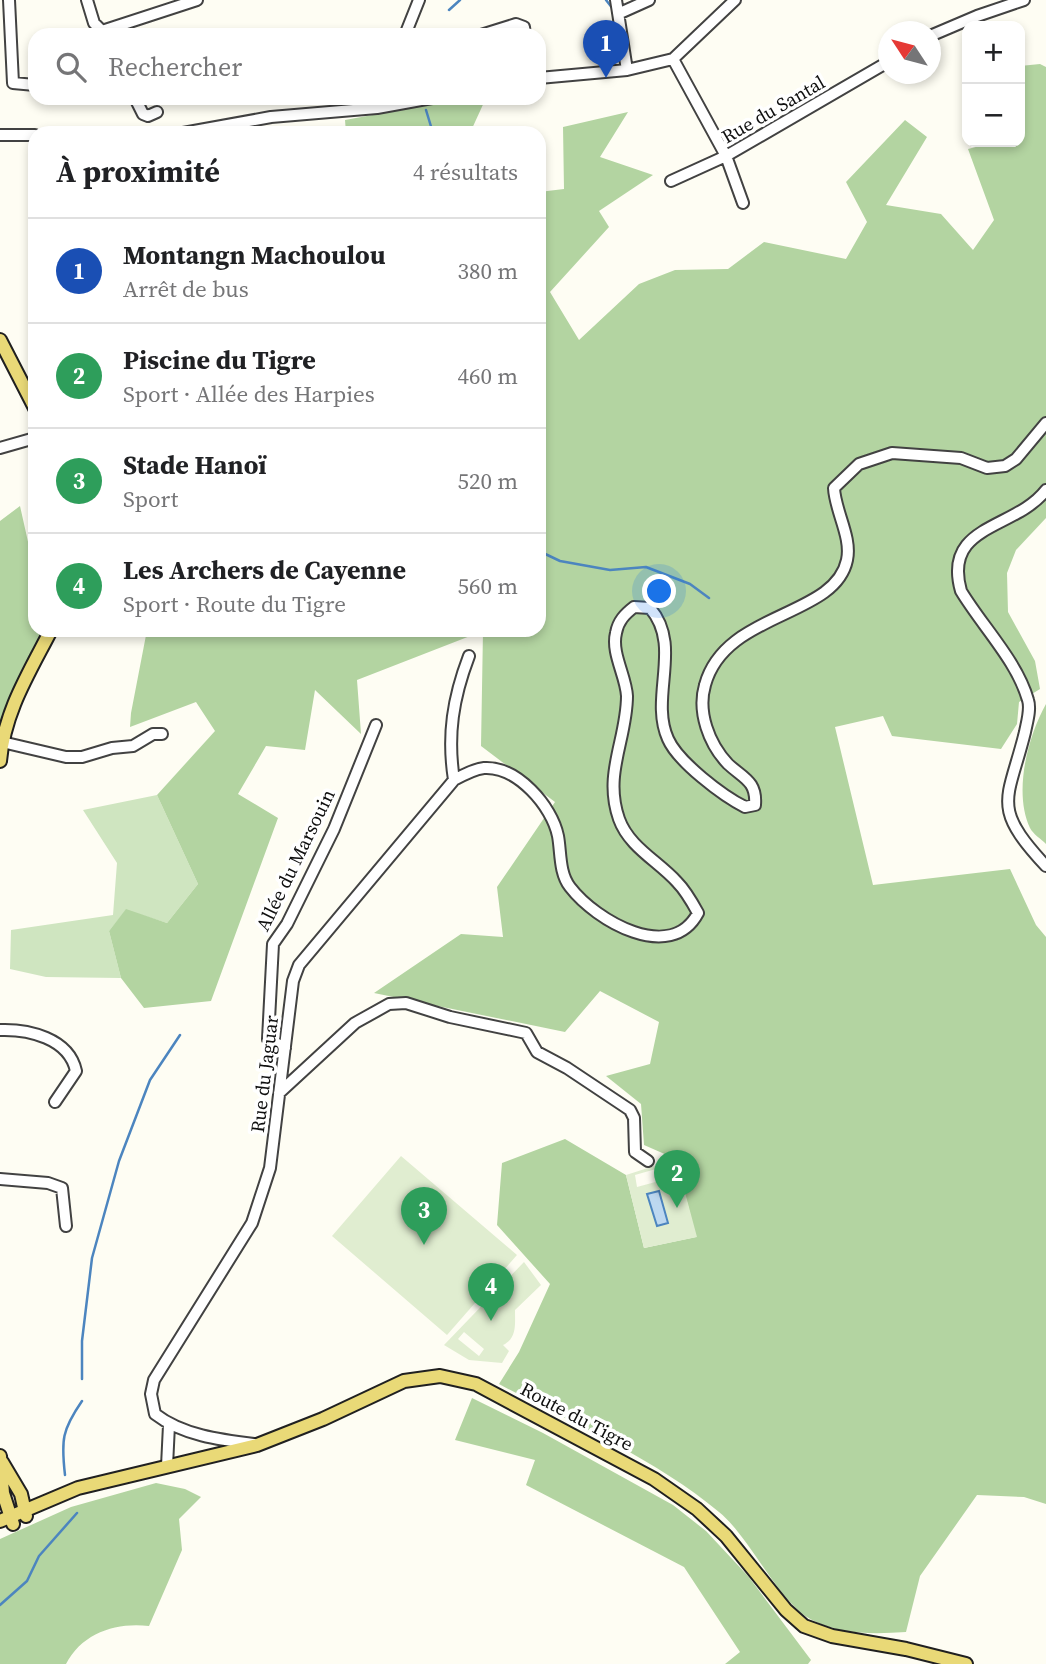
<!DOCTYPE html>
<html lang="fr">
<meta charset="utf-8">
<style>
body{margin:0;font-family:"Source Serif 4",serif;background:#f2f2f2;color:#202124}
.controls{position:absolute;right:21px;top:21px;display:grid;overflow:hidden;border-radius:14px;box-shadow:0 4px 10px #0003}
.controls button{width:63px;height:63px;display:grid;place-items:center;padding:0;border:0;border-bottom:2px solid #e0e0e0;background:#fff;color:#202124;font:35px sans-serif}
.compass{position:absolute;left:878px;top:21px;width:63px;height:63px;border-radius:50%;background:#fff;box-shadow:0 4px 10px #0003;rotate:306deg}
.you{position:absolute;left:660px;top:592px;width:24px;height:24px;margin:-18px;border:5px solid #fff;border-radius:50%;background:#1a73e8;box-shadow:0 0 0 10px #1a73e833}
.badge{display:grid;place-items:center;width:46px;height:46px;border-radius:50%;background:#0b8043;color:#fff;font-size:23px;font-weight:700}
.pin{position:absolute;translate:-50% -58px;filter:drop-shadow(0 2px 4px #0008)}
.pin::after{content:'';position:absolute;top:37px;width:24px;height:21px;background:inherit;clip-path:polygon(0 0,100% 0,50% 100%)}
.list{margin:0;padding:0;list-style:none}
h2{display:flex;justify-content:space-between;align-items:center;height:91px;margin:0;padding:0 28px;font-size:30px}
h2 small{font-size:23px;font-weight:400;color:#757577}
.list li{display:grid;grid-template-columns:46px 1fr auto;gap:21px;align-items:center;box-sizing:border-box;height:105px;padding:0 28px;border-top:2px solid #e0e0e0}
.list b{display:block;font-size:26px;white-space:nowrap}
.list p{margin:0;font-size:23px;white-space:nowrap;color:#757577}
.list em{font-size:23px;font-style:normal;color:#757577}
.icon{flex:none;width:38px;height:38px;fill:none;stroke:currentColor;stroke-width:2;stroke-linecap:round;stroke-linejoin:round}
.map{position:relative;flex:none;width:1046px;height:1664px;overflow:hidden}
.search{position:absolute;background:#fff;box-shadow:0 4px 10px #0003;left:28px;top:28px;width:518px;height:77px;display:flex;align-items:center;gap:18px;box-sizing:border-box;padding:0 24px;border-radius:21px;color:#757577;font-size:26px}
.panel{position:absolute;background:#fff;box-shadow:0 4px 10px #0003;left:28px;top:126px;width:518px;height:511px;border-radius:21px}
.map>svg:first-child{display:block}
</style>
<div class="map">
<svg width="1046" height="1664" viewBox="0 0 1046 1664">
<rect width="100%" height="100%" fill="#fefdf3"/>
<!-- green -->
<path fill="#cfe5c0" d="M 157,795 L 198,884 L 167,923 L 126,910 L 109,931 L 121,978 L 46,977 L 10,969 L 11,930 L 113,915 L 117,863 L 83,810 Z"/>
<!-- forest -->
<path fill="#b3d4a1" d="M 1040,64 L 1046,67 L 1046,518 L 1016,550 L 1007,573 L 1008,612 L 1035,661 L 1040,689 L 1019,702 L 1017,724 L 1001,749 L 892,736 L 883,716 L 835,727 L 873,885 L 1010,869 L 1036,925 L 1046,937 L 1046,1504 L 1024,1497 L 977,1495 L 920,1576 L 906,1632 C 874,1634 842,1635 812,1620 C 778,1602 750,1537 719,1512 C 654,1458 573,1424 499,1384 L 519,1352 L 550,1284 L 497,1225 L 502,1163 L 565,1139 L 626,1175 L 644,1248 L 696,1237 L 676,1159 L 644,1145 L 641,1104 L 606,1076 L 650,1064 L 659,1022 L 600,991 L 565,1032 L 374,993 L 461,934 L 503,937 L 497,887 L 555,802 L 481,746 L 483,631 L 357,680 L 361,734 L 315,690 L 305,750 L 266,746 L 238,794 L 278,818 L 211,1001 L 144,1008 L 121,978 L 109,931 L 126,909 L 167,923 L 198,884 L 157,795 L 215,731 L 196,702 L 130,727 L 131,713 L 147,630 L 539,630 L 539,192 L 564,189 L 563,127 L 628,112 L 600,157 L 653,175 L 599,211 L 609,227 L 550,292 L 579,340 L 639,284 L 675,270 L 728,269 L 764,242 L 846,259 L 867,222 L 846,182 L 905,120 L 927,137 L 886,205 L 941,214 L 973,250 L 994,220 L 968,149 L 995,142 L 1020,142 L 1020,66 Z
M 465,98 L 486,98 L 470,133 L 396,133 L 391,129 L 387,133 L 346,133 L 345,120 Z
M 20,506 L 35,573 L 35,630 L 43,630 L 0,730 L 0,521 Z
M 1046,704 L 1046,844 C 1041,839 1033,834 1030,828 C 1013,792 1028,736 1046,704 Z
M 472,1398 L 543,1433 L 673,1505 L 706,1531 L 748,1576 L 811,1660 L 808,1664 L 725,1664 L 740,1652 L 684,1567 L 526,1485 L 535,1460 L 455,1440 Z
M 156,1483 L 185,1489 L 201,1497 L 179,1519 L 182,1550 L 149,1626 C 116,1622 82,1633 66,1664 L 0,1664 L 0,1539 L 71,1507 Z"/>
<!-- pitch -->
<path fill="#e0edd0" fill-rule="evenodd" d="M 401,1156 L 517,1255 L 447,1335 L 332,1236 Z
M 676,1159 L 697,1237 L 644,1248 L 626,1175 ZM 656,1169 L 659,1181 L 637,1187 L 635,1175 Z
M 524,1262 L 541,1285 L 515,1310 C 515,1325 517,1338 503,1345 L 509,1351 L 502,1363 L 469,1360 L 444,1345 ZM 464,1332 L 484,1349 L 479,1356 L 458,1339 Z"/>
<!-- water -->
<path fill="#bdd8f0" stroke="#4c85bf" stroke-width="2" d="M 659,1191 L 668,1223 L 657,1226 L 647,1194 Z"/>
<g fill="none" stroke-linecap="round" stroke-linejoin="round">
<!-- stream -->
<path stroke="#4c85bf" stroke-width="2.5" d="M 606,0 L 613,9
M 449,10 L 460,0
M 614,19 L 616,37
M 426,110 L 433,133
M 539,551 L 560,561 L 610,570 L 646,567 L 690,584 L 709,598
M 82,1379 L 82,1341 L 92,1258 L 119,1161 L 150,1080 L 180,1035
M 65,1475 C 61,1440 62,1430 82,1401
M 0,1605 L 27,1581 L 39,1556 L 77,1513"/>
<defs>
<path id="minor" d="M 9,0 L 13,83 L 35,85
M 87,0 L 94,23 L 102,31 L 197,0
M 616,0 L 627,70
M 620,13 L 649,0
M 405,35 L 419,0
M 481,35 L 516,24 L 524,27 L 525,35
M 930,36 L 977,16 L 1024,0
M 673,59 L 726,156 L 743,203
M 539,78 L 627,70 L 673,59 L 735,0
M 135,98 L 143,114 L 148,116 L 157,112
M 183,133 L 271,117 L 377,108 L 432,98
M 0,135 L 35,135
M 671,181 L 726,156 L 888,62
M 0,448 L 35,438
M 1046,490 C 1015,530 942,524 961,591 C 982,626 1017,661 1028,700 C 1031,709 1027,722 1025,732 C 1008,801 990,806 1046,866
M 2,742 L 66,757 L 82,757 L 112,748 L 133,746 L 153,734 L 162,734
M 454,780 C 447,735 453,698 469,656
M 0,1030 C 28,1029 69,1038 76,1071 L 55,1102
M 285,1048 L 268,1039 L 273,944 L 287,924 L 334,829 L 376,725
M 279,1093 L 355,1023 L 389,1004 L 406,1003 L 450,1017 L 526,1033 L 537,1052 L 567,1068 L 630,1110 L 634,1118 L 635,1152 L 648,1161
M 0,1179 L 48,1183 L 62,1188 L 66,1226
M 254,1444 C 220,1440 182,1435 155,1414 L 151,1394 L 154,1380 L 252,1223 L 270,1168 L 293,981 L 299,965 L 454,780 C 463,775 474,769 484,768 C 517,766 552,806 558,836 C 561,852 559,873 570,887 C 596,921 671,964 698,913 C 692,902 686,891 677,882 C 658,861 629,847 619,819 C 603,774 627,739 627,696 C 626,676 611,653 616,633 C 618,621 625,614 634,607 L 650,608 C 683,646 649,697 668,739 C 678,762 723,796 745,807 L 755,805 C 757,781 743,778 728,764 C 709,744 697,712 705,685 C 725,611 835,618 847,560 C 852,537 835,511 834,488 L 859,464 L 892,453 L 961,458 L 987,468 L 1005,466 L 1016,459 L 1046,423
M 167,1466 L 169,1425"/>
<path id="major" d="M 0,340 L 35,408
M 0,761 C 4,712 29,673 51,630
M 0,1456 L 3,1493 L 13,1524
M 2,1462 L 21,1494 L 26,1516
M 0,1521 L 78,1488 L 257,1445 L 323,1419 L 404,1381 L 440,1376 L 476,1384 L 654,1479 L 697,1509 L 726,1536 L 786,1610 L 804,1626 L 832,1636 L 906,1649 L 966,1664"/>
</defs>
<!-- minor casing -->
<use href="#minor" stroke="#424242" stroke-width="14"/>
<!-- major casing -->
<use href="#major" stroke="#202020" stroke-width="16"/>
<!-- minor -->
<use href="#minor" stroke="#fff" stroke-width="10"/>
<!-- major -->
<use href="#major" stroke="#e9d977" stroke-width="12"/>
</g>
<g text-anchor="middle" stroke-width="7" stroke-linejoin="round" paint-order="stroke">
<!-- street labels -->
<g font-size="19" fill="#0f0f0f" stroke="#fff">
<text transform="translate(773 109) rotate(-30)" y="7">Rue du Santal</text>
<text transform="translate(295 860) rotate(-64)" y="7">Allée du Marsouin</text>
<text transform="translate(264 1074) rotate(-83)" y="7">Rue du Jaguar</text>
<text transform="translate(577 1416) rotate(28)" y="7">Route du Tigre</text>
</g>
</g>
</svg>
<div class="controls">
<button>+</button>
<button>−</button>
</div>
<svg class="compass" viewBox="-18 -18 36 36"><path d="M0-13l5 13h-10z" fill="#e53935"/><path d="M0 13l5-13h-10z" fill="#757577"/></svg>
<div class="you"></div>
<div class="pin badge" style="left:606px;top:78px;background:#1a4fb4">1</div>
<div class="pin badge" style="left:677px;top:1208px;background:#2e9e5b">2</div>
<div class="pin badge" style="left:424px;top:1245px;background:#2e9e5b">3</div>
<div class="pin badge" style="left:491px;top:1321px;background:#2e9e5b">4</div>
<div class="search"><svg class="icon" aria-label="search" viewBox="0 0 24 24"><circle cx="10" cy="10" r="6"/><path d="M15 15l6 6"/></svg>Rechercher</div>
<section class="panel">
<h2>À proximité<small>4 résultats</small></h2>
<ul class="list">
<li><span class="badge" style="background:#1a4fb4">1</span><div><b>Montangn Machoulou</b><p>Arrêt de bus</p></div><em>380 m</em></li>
<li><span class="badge" style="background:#2e9e5b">2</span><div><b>Piscine du Tigre</b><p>Sport · Allée des Harpies</p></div><em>460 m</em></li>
<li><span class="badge" style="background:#2e9e5b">3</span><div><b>Stade Hanoï</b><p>Sport</p></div><em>520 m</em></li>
<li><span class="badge" style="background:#2e9e5b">4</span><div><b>Les Archers de Cayenne</b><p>Sport · Route du Tigre</p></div><em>560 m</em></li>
</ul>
</section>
</div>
